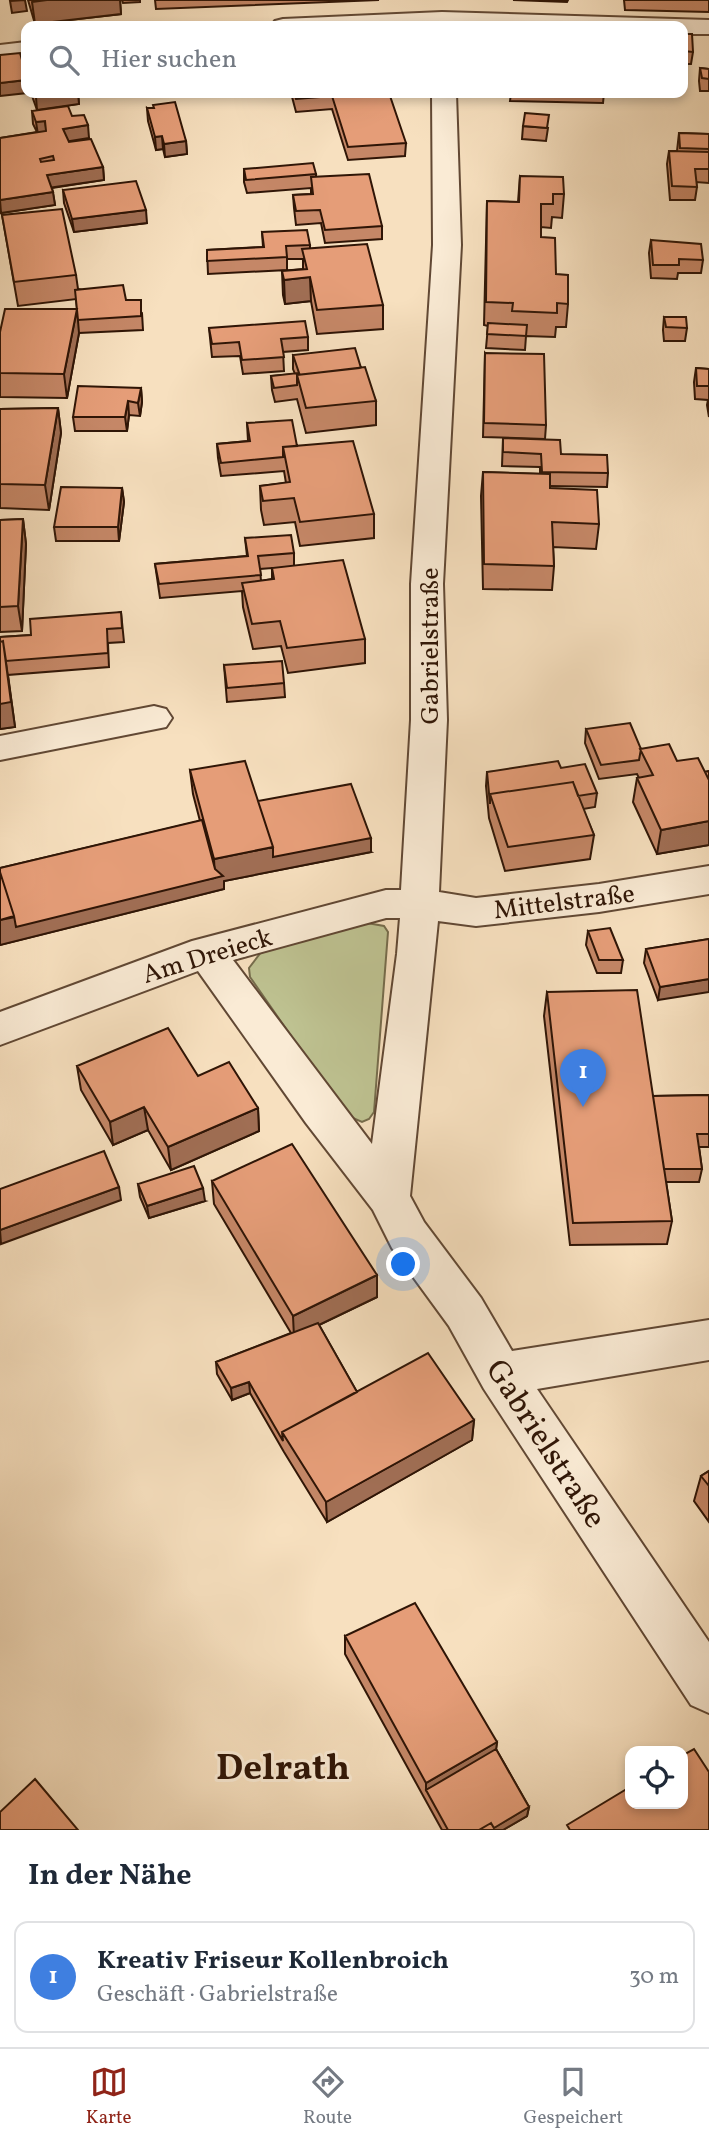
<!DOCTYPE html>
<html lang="de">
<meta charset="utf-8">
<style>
body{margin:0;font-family:Vollkorn,serif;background:#f2f2f3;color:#1f2937}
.controls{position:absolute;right:21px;bottom:21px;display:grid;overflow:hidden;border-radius:14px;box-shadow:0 4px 10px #0003}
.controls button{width:63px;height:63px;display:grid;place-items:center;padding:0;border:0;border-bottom:2px solid #e0e1e3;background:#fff;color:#1f2937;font:35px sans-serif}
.you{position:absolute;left:404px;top:1265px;width:24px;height:24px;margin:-18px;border:5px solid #fff;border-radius:50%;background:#1a73e8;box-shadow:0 0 0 10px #1a73e833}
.badge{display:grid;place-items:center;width:46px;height:46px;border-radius:50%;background:#8f2418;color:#fff;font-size:23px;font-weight:700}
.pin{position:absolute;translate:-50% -58px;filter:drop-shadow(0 2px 4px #0008)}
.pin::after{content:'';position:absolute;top:37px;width:24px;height:21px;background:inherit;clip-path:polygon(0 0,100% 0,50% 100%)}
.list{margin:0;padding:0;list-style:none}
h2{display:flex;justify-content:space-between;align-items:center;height:91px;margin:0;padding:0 28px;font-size:30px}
h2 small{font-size:23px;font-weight:400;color:#747a83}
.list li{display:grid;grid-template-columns:46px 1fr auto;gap:21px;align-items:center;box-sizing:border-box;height:112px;margin:0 14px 14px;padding:0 14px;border:2px solid #e0e1e3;border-radius:14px}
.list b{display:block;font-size:26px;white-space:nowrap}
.list p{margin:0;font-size:23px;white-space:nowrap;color:#747a83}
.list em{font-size:23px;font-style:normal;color:#747a83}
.icon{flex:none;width:38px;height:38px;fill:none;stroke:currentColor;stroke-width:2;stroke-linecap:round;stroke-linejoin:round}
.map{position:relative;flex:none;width:709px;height:1830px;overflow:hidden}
.search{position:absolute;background:#fff;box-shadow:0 4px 10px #0003;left:21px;right:21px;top:21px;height:77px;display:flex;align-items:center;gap:18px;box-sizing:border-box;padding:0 24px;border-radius:14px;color:#747a83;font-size:26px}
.sheet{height:217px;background:#fff}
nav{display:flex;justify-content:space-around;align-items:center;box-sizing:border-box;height:98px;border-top:2px solid #e0e1e3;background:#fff;font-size:19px;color:#747a83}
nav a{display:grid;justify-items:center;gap:4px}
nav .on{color:#8f2418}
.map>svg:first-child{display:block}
</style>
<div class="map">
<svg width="709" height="1830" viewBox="0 0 709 1830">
<rect width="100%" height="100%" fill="#f7e0bf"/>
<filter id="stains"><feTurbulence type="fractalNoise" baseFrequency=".00286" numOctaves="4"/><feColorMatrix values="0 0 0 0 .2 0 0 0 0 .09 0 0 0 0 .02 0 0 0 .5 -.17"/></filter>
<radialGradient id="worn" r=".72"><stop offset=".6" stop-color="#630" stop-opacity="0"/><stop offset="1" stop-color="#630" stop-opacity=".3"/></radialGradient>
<!-- green -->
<path fill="#bec291" stroke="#766c4c" stroke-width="2" d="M 367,923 L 384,926 L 388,932 L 374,1112 L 369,1119 L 362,1122 L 346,1115 L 250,977 L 249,968 L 262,951 Z"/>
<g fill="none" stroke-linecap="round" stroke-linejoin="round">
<defs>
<path id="minor" d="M 442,12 L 709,20 L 709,34 L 683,34 L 683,26 L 271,26 L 275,21 L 283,19 Z
M 26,42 L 26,56 L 0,59 L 0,45 Z
M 432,93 L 456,93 L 461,245 L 443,584 L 447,720 L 439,892 L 476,898 L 599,884 L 709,866 L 709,894 L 599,912 L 476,926 L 438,921 L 410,1196 L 424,1222 L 481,1298 L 512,1351 L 709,1320 L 709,1360 L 537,1389 L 709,1642 L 709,1713 L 691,1705 L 484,1389 L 449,1326 L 392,1248 L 373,1210 L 306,1123 L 198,971 L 0,1045 L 0,1012 L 192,941 L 386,890 L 401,890 L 411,720 L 411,584 L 433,245 ZM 386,918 L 400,918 L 397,954 L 372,1144 L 233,960 Z
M 154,706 L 166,709 L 172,718 L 166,727 L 0,760 L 0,736 Z"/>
</defs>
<!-- minor casing -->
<use href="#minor" stroke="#614834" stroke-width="4"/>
<!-- minor -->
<use href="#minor" fill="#faebd5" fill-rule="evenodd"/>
</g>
<!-- wall -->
<path fill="#c58767" stroke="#2f1506" stroke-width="2" fill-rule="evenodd" d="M 28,0 L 120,0 L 121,14 L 35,24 Z
M 122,0 L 140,0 L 140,2 L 123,3 Z
M 155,0 L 379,0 L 156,9 Z
M 513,0 L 568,0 L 567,2 Z
M 624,0 L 709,0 L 709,12 L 625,10 Z
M 683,34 L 693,52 L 691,64 L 683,64 Z
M 700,68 L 709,69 L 709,91 L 700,91 L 699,81 Z
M 31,93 L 78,93 L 79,104 L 37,110 Z
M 291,93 L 331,93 L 332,96 L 406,143 L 405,156 L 348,160 L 332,109 L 296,112 Z
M 511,93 L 604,93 L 603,103 L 510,101 Z
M 147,108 L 186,141 L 187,154 L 165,157 L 163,149 L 156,150 L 148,121 Z
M 32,111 L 72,116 L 89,138 L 68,141 L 103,167 L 104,180 L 52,188 L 55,205 L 1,213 L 0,210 L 0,138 L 37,132 L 33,124 Z
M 523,126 L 548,128 L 546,141 L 522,139 Z
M 679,133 L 709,134 L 709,183 L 696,182 L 697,187 L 695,200 L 670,200 L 667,164 L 669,151 L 677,151 Z
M 244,169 L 316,174 L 316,177 L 382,226 L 382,239 L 325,243 L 321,223 L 296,225 L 294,208 L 293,195 L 311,194 L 311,188 L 247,193 L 244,182 Z
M 520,176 L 564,194 L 562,218 L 552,217 L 551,228 L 541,227 L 541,237 L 568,304 L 566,327 L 556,327 L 555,337 L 526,336 L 525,350 L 486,348 L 488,326 L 484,325 L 487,201 L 518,202 Z
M 63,190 L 147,223 L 74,232 L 64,203 Z
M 2,215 L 76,275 L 78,289 L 126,300 L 142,313 L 143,330 L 79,333 L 67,398 L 0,397 L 0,332 L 77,309 L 76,299 L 18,306 Z
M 262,232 L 310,245 L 310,249 L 383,305 L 383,329 L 317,334 L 311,301 L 285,304 L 283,295 L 282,271 L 303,269 L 303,259 L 287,259 L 287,270 L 208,274 L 207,250 L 263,247 Z
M 651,240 L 703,260 L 701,273 L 678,273 L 677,279 L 651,278 L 649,253 Z
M 664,317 L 687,328 L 685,341 L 664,341 L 663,330 Z
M 209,328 L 308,337 L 308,350 L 283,352 L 284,371 L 243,374 L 240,356 L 212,357 Z
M 485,353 L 546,425 L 545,439 L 483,437 Z
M 293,355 L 361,368 L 376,401 L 376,425 L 306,433 L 297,399 L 275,402 L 272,390 L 271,376 L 295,374 L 293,369 Z
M 696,368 L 709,369 L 709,417 L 707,405 L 708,400 L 695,399 L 694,382 Z
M 141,388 L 142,402 L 140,416 L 129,415 L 127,431 L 75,431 L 73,417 Z
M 58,408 L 61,433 L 49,510 L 0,508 L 0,409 Z
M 247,423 L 297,446 L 374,514 L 374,538 L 300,546 L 295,522 L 264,525 L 261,510 L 260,486 L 286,483 L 284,471 L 221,476 L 218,458 L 217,444 L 248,441 Z
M 503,438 L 561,454 L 608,473 L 607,487 L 550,486 L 550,488 L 599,524 L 596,549 L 553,547 L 554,566 L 552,590 L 483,589 L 481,496 L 483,472 L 540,474 L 540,467 L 502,466 Z
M 122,488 L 124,502 L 119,541 L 56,541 L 54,527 Z
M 23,519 L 26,544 L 22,631 L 0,632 L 0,520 Z
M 245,538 L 294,553 L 294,566 L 365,639 L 365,663 L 288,673 L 281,646 L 253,649 L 243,607 L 242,591 L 160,598 L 155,564 L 247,556 ZM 272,568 L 272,579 L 261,581 L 260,569 Z
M 121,612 L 124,642 L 108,643 L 109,667 L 8,675 L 15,727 L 0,729 L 0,637 L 31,635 Z
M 224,665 L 284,683 L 285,697 L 227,702 Z
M 586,729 L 705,772 L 709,771 L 709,845 L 657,854 L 633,802 L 637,778 L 639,778 L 637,774 L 599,779 L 585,743 Z
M 561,768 L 597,793 L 595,807 L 583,809 L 594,835 L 590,859 L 505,871 L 489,818 L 486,786 L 487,772 Z
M 190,770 L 371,852 L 224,881 L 224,889 L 0,945 L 0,868 L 200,821 L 193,794 Z
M 588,931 L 623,960 L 621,973 L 597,973 L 586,945 Z
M 709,939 L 658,1000 L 644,963 L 646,949 Z
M 547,992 L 653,1096 L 709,1095 L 709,1147 L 699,1147 L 702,1169 L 699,1182 L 666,1182 L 672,1221 L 667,1244 L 570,1245 L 544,1016 Z
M 77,1066 L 198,1076 L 258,1108 L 259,1131 L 171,1170 L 148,1130 L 113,1145 L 81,1090 Z
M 212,1181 L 377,1275 L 377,1297 L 319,1325 L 357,1392 L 474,1420 L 472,1440 L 327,1522 L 284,1452 L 250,1393 L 232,1400 L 217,1374 L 216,1362 L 291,1333 L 214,1204 Z
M 138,1184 L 205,1201 L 149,1218 L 140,1197 Z
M 709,1471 L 709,1522 L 694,1501 L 701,1476 Z
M 345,1636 L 497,1742 L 496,1749 L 529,1807 L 527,1816 L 503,1830 L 442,1830 L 345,1654 Z"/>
<!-- shaded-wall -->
<path fill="#a06e54" stroke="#2f1506" stroke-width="2" d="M 25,0 L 27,11 L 12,13 L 10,1 Z
M 47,0 L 120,0 L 121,14 L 35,24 L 32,2 Z
M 26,80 L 27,93 L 0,96 L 0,83 Z
M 66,93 L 78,93 L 79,104 L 37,110 L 36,97 Z
M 45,121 L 47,134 L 38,135 L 36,122 Z
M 88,125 L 89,138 L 64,142 L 63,129 Z
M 162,136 L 163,149 L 156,150 L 155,137 Z
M 186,141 L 187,154 L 165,157 L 164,144 Z
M 103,167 L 104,180 L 48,188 L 47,175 Z
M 53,192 L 55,205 L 1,213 L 0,200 Z
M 146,210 L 147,223 L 74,232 L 72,219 Z
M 310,277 L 311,301 L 285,304 L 284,280 Z
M 77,309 L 79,333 L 67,398 L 64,374 Z
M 141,388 L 142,402 L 140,416 L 138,403 Z
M 128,401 L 129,415 L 127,431 L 125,417 Z
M 58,408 L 61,433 L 49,510 L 45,485 Z
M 122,488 L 124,502 L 119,541 L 118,527 Z
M 23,519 L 26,544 L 22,631 L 18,606 Z
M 3,641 L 15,727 L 0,729 L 0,704 Z
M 709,821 L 709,845 L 657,854 L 661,830 Z
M 371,838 L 371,852 L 224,881 L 224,889 L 0,945 L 0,920 L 215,878 L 214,859 L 273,847 Z
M 709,979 L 709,992 L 658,1000 L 660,987 Z
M 144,1107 L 148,1130 L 113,1145 L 110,1122 Z
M 258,1108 L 259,1131 L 171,1170 L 168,1147 Z
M 119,1187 L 121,1200 L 1,1244 L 0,1230 Z
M 203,1188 L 205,1201 L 149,1218 L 147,1206 Z
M 377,1275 L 377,1297 L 294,1337 L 293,1316 Z
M 249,1382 L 250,1393 L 232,1400 L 231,1388 Z
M 474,1420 L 472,1440 L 327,1522 L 326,1502 Z
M 497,1742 L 495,1759 L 426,1790 L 426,1783 Z
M 529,1807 L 527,1816 L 503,1830 L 490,1830 Z"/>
<!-- building -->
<path fill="#e59d78" stroke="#2f1506" stroke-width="2" fill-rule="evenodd" d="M 683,34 L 692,34 L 693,52 L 683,51 Z
M 20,53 L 26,74 L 26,80 L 0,83 L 0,55 Z
M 700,68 L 709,69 L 709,79 L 702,78 Z
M 34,93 L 66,93 L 36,97 Z
M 294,93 L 331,93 L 332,96 L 296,99 Z
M 379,93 L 389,93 L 406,143 L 348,147 L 332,96 Z
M 175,102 L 186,141 L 164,144 L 162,136 L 155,137 L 147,108 L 154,108 L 153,105 Z
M 68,106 L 72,116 L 84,115 L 88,125 L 63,129 L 69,142 L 91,139 L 103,167 L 47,175 L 53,192 L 0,200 L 0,138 L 46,131 L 45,121 L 36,122 L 32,111 ZM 53,156 L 54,160 L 41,162 L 40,159 Z
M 525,113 L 549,115 L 547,128 L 523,126 Z
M 679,133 L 709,134 L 709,149 L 680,148 Z
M 669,151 L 709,152 L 709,169 L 695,169 L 697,187 L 672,186 Z
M 313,163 L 316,174 L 246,180 L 244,169 Z
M 369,174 L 382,226 L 325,230 L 320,210 L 296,211 L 293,195 L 313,194 L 311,177 Z
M 520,176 L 563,177 L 564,194 L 553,194 L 553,204 L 541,204 L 541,237 L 555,238 L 556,274 L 568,275 L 568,304 L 557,303 L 557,313 L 512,311 L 513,303 L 486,302 L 487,201 L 519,202 Z
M 136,181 L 146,210 L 72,219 L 63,190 Z
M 62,209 L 76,275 L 14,282 L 2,215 Z
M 307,230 L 310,245 L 286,246 L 287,257 L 207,261 L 207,250 L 264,247 L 262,232 Z
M 651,240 L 701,244 L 703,260 L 679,259 L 679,265 L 653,265 Z
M 367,244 L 383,305 L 317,310 L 310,277 L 284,280 L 282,271 L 307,269 L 302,249 Z
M 123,285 L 126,300 L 141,300 L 141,316 L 78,320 L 75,290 Z
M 5,309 L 77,309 L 64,374 L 0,373 L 0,332 Z
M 664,317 L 686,317 L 687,328 L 666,327 Z
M 305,321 L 308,337 L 281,339 L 284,357 L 242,360 L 239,342 L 212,344 L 209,328 Z
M 488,323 L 527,325 L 526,336 L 487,334 Z
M 355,348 L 361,368 L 297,375 L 297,385 L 274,388 L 271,376 L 299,373 L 293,355 Z
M 485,353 L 544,354 L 546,425 L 484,423 Z
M 365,367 L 376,401 L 306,408 L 297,375 Z
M 696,368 L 709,369 L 709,386 L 697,386 Z
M 78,386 L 141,388 L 138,403 L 128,401 L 125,417 L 73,417 Z
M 58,408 L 45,485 L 0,484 L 0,409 Z
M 292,420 L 297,446 L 283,447 L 283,457 L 221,463 L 217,444 L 250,441 L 247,423 Z
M 503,438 L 560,440 L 561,454 L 607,455 L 608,473 L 542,472 L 541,454 L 503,452 Z
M 353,441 L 374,514 L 300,522 L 294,498 L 263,501 L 260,486 L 290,482 L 283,447 Z
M 483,472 L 550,474 L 550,488 L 597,490 L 599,524 L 552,522 L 554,566 L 484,564 Z
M 61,487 L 122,488 L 118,527 L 54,527 Z
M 23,519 L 18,606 L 0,607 L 0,520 Z
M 291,535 L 294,553 L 258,556 L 261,575 L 159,584 L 155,564 L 248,556 L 245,538 Z
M 343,560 L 365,639 L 287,648 L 280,621 L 252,624 L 242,583 L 274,579 L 272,568 Z
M 121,612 L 122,628 L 107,629 L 108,653 L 6,661 L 3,641 L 0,642 L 0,637 L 31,635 L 30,619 Z
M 3,641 L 11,702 L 0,704 L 0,642 Z
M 282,661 L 284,683 L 227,688 L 224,665 Z
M 630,723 L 641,749 L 639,760 L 601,765 L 586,729 Z
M 669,744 L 677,761 L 698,758 L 709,780 L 709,821 L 661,830 L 637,778 L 653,775 L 640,749 Z
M 245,761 L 273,847 L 214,859 L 190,770 Z
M 558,761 L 561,768 L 585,764 L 597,793 L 578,796 L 573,782 L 490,794 L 490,804 L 487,772 Z
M 709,771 L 709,780 L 705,772 Z
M 573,782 L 594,835 L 508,847 L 490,794 Z
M 351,784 L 371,838 L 273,857 L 273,847 L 258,801 Z
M 202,820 L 215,869 L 223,876 L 16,927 L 14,916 L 0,872 L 0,868 Z
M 0,872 L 14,916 L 0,920 Z
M 610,928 L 623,960 L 599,960 L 588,931 Z
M 709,939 L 709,979 L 660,987 L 646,949 Z
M 637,990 L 672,1221 L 573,1223 L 547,992 Z
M 168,1028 L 198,1076 L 229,1062 L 258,1108 L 168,1147 L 144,1107 L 110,1122 L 77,1066 Z
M 709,1095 L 709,1134 L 697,1134 L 702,1169 L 664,1169 L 653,1096 Z
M 292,1144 L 377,1275 L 293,1316 L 212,1181 Z
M 104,1151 L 119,1187 L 0,1230 L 0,1189 Z
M 194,1166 L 203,1188 L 147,1206 L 138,1184 Z
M 318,1323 L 357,1392 L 282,1432 L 283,1441 L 249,1382 L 231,1388 L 216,1362 Z
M 428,1353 L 474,1420 L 326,1502 L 282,1432 Z
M 709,1471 L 709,1486 L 701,1476 Z
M 415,1603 L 497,1742 L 426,1783 L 345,1636 Z
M 496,1749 L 529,1807 L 494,1828 L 491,1823 L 479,1830 L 448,1830 L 426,1790 Z
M 694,1749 L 709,1772 L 709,1830 L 570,1830 L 567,1825 L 630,1787 L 630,1804 L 683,1804 L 683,1755 Z
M 35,1779 L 78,1830 L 0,1830 L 0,1812 Z
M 491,1823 L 495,1830 L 479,1830 Z"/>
<g text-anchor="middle" stroke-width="6" stroke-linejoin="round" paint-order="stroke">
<!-- street labels -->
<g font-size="26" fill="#2f1506" stroke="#faebd5">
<text transform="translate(429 646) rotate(-90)" y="9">Gabrielstraße</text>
<text transform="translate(564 901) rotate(-7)" y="9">Mittelstraße</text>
<text transform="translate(207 955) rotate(-17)" y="9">Am Dreieck</text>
</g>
<!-- near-street labels -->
<g font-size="32" fill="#2f1506" stroke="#faebd5">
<text transform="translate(547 1443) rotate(57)" y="11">Gabrielstraße</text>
</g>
<!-- near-quarter labels -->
<g font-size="37" font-weight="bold" fill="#2f1506" stroke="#faebd5">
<text x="283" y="1779">Delrath</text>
</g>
</g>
<rect width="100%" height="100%" filter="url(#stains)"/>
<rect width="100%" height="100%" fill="url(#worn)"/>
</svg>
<div class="controls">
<button><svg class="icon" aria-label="locate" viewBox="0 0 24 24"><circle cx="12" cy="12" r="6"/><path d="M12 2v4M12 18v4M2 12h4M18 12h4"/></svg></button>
</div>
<div class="you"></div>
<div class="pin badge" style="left:583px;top:1107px;background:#3f7fe0">1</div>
<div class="search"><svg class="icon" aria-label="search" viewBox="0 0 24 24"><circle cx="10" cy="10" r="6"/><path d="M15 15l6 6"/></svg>Hier suchen</div>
</div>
<section class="sheet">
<h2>In der Nähe<small></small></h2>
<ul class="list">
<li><span class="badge" style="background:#3f7fe0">1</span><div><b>Kreativ Friseur Kollenbroich</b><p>Geschäft · Gabrielstraße</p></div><em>30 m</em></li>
</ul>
</section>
<nav>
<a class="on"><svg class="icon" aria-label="map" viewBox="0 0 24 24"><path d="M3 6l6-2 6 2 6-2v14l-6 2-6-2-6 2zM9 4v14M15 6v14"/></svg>Karte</a>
<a><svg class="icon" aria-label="directions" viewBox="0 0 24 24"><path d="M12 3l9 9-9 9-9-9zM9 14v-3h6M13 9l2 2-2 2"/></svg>Route</a>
<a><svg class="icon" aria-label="saved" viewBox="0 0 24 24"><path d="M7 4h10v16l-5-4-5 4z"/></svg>Gespeichert</a>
</nav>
